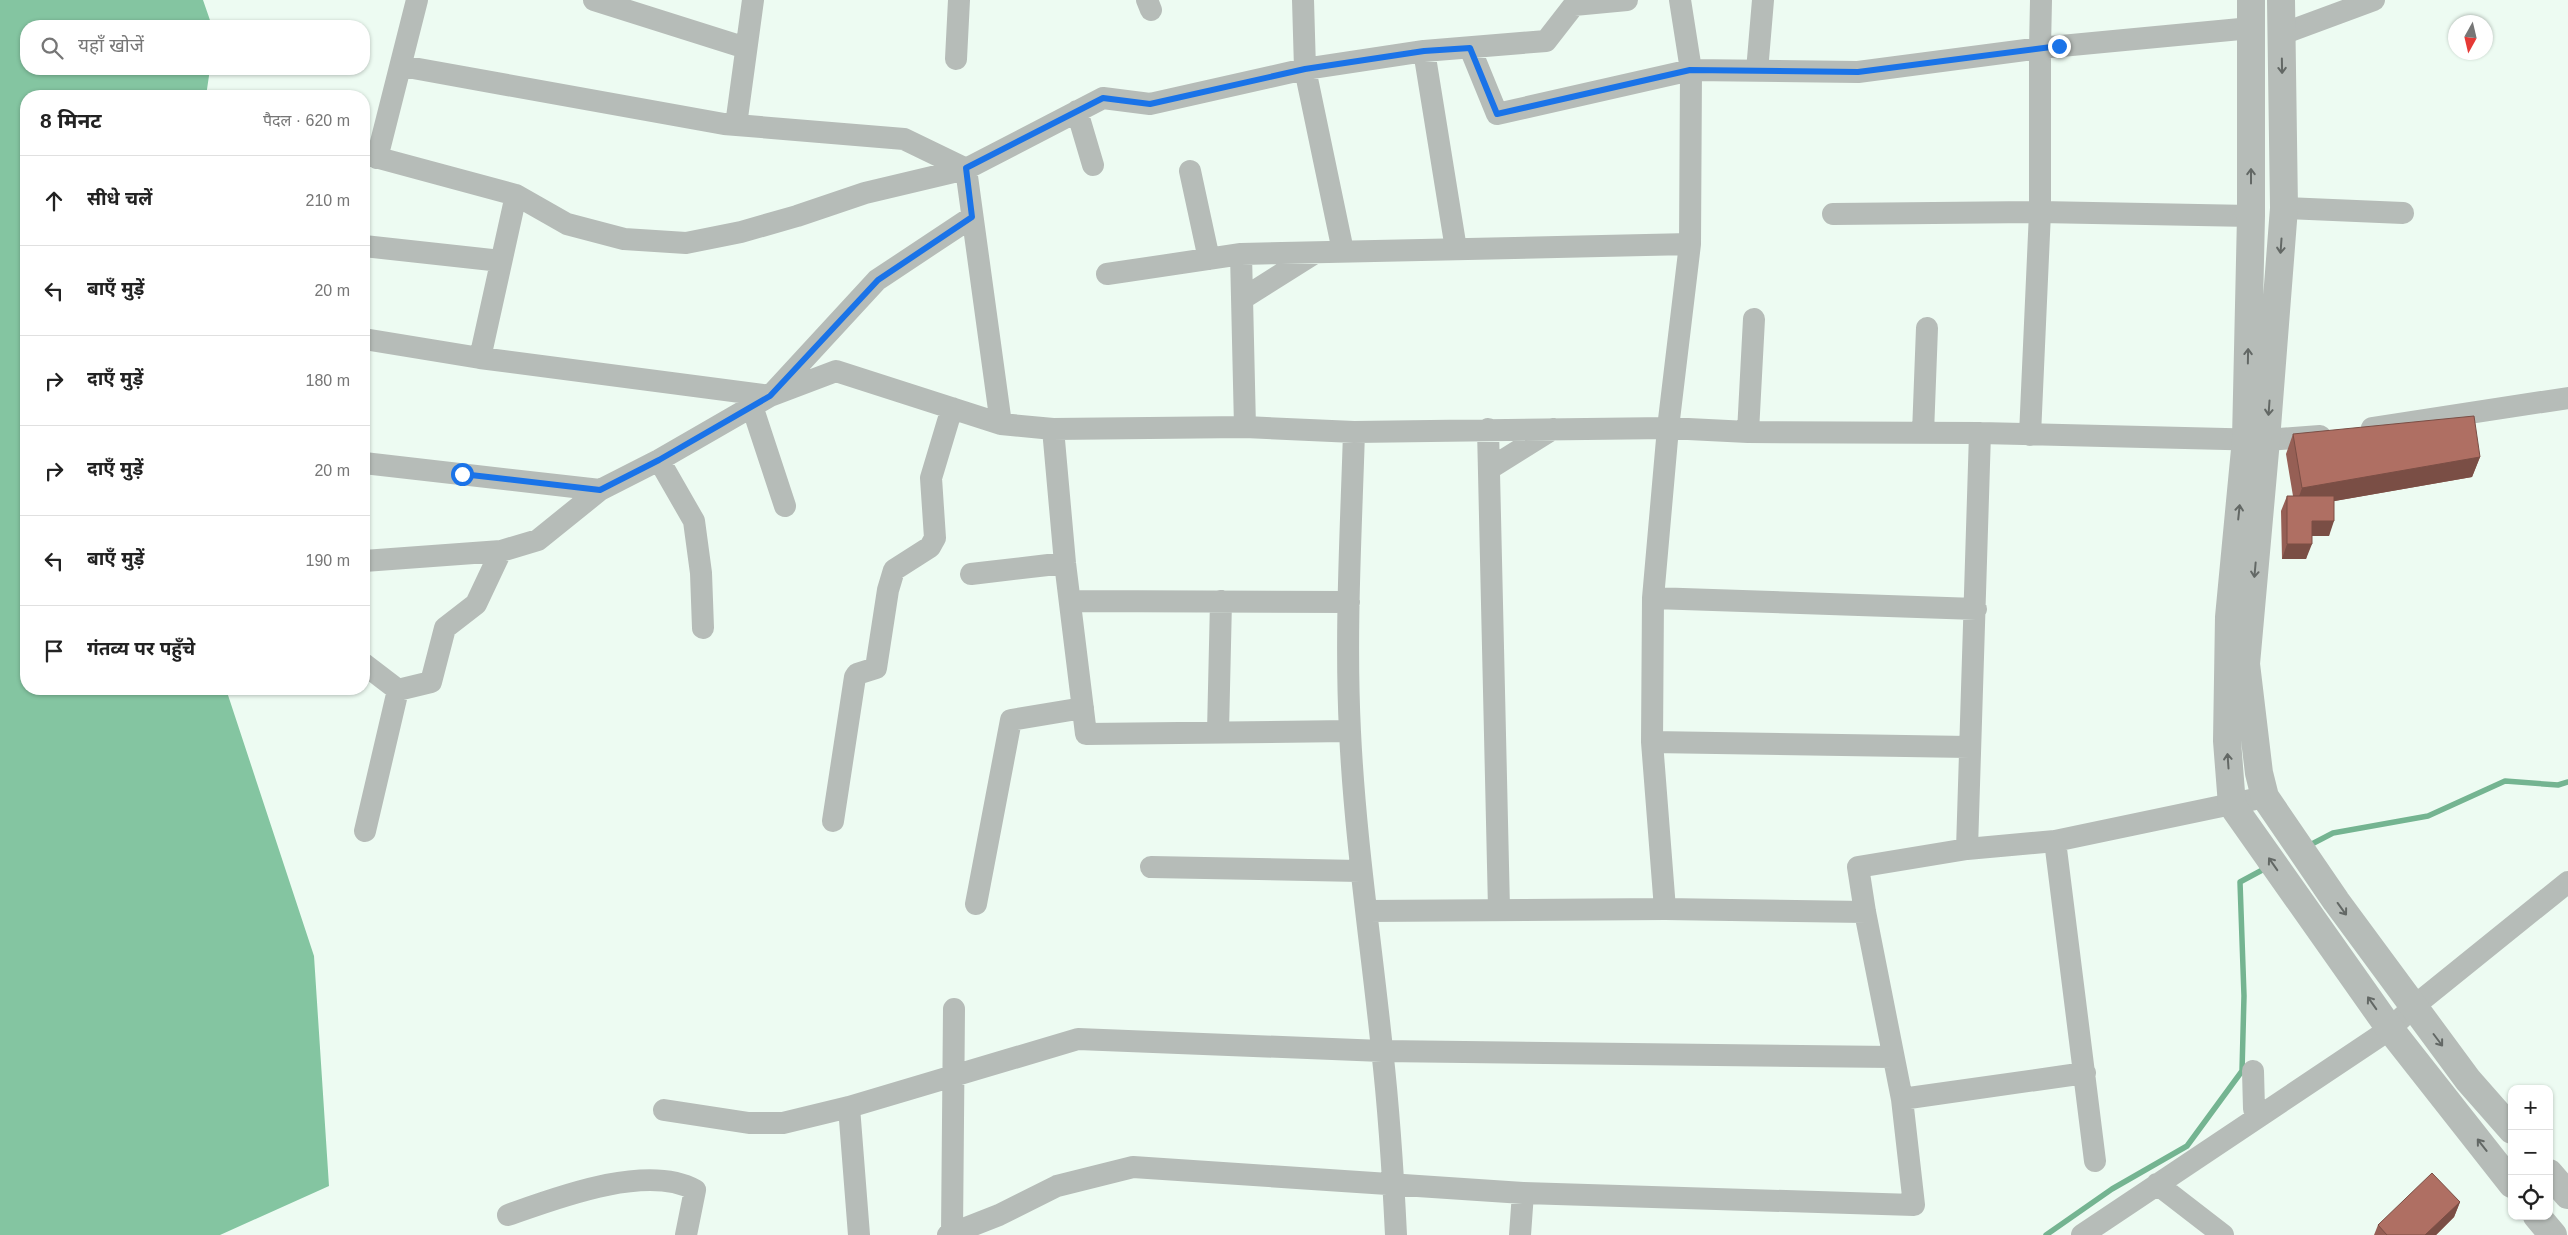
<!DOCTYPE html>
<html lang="hi">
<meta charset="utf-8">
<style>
body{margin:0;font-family:Helvetica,"Noto Sans Devanagari",sans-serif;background:#f6f6f6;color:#222}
.controls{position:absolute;right:15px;bottom:15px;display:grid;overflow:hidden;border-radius:10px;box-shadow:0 1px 4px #0004}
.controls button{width:45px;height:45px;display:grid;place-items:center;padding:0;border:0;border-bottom:1px solid #e0e0e0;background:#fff;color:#222;font:25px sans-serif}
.compass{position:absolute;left:2448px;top:15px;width:45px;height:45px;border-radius:50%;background:#fff;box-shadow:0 1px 4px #0004;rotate:188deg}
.stop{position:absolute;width:15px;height:15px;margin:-11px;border:4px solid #1a73e8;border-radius:50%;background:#fff}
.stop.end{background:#1a73e8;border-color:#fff;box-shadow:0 1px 5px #0008}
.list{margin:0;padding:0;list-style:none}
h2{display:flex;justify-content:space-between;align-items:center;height:65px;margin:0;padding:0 20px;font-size:21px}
h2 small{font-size:16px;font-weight:400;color:#767676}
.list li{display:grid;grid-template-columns:32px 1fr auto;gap:15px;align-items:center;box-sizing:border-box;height:90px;padding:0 20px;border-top:1px solid #e0e0e0}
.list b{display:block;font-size:19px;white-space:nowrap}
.list em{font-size:16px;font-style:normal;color:#767676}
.icon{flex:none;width:28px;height:28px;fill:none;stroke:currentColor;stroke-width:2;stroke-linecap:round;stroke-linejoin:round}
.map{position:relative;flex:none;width:2568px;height:1235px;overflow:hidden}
.search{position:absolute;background:#fff;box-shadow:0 1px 4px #0004;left:20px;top:20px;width:350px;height:55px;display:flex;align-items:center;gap:12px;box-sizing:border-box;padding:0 18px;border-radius:20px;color:#767676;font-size:19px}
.panel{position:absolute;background:#fff;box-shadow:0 1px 4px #0004;left:20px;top:90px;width:350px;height:605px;border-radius:20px}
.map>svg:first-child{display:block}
</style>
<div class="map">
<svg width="2568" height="1235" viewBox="0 0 2568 1235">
<rect width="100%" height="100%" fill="#edfbf2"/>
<!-- forest -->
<path fill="#84c5a1" d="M 0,0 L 203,0 L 212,26 L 26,26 L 26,69 L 210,69 L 206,96 L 26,96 L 26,689 L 226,689 L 314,956 L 329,1186 L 220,1235 L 0,1235 Z"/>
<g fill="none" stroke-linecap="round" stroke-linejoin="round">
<!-- stream -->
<path stroke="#74b491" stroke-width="5.5" d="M 2308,846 L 2333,833 L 2428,816 L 2505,781 L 2558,785 L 2568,782
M 2046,1235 L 2112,1189 L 2187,1146 L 2242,1071 L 2244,996 L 2240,882 L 2266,868"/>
<!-- minor -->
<path stroke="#b6bcb8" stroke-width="22" d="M 594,0 L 746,48
M 1147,0 L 1151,10
M 1303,0 L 1305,69 L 1343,251
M 2041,0 L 2040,48 L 2251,28
M 2282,34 L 2374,0
M 1470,48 L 1497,114 L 1691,70 L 1858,72 L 2040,48 L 2040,212 L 2030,435
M 1424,51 L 1456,249
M 956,59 L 959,0
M 402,66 L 724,124 L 904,139 L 966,169 L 1001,424
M 1757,71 L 1763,0
M 1077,111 L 1093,165
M 736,125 L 753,0
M 364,154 L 516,195 L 567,224 L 624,239 L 686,243 L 741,232 L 797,216 L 865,193 L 966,169 L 1103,98 L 1150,104 L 1305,69 L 1424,51 L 1546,41 L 1574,5 L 1627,0
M 377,158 L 417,0
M 1190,171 L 1209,259
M 2284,208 L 2403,213
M 1833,214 L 2040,212 L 2251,216
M 364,246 L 501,261
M 1241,254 L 1245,427
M 1107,274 L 1241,254 L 1690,244
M 1242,299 L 1315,253
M 364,339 L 480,358 L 770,396 L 836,371 L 1001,424 L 1053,429 L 1245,427 L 1354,432 L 1668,428 L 1748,432 L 1980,433 L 2266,440 L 2320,436
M 480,358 L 516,195
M 752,406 L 785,506
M 2372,428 L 2568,398
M 1053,429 L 1065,563 L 1086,734 L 1349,731
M 1488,429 L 1499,909
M 1354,432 C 1351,532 1345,632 1350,732 C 1355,838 1371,943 1382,1049 C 1389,1111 1393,1173 1396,1235
M 1748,432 L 1754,319
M 1923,433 L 1927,328
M 659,460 L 694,521 L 701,573 L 703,628
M 364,463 L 600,490
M 1489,469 L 1553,429
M 364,561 L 501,551 L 538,540 L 600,490 L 659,460 L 770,396 L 877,280 L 972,217
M 971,574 L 1065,563
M 1653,598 L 1976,609
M 1071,601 L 1349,602
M 364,664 L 398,690 L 431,682 L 445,628 L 476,604 L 501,551
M 1218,732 L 1221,601
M 1652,742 L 1969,747
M 833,821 L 855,677 L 857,674 L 876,668 L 888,590 L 894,570 L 930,547 L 935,538 L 931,478 L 952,408
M 365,831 L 398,690
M 2055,841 L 2095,1161
M 1967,849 L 1980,433
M 1151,867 L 1360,871
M 976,904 L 1011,720 L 1083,708
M 1665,909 L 1652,742 L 1653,598 L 1668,428 L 1690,244 L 1691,70 L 1680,0
M 1367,911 L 1665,909 L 1865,912
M 2253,1071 L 2254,1109 L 2259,1115
M 1902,1099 L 2085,1073
M 849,1107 L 859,1235
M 664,1110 L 749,1123 L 783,1123 L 849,1107 L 1078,1039 L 1382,1051 L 1893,1057
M 2157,1184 L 2223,1235
M 508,1215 C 556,1198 647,1163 695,1190 L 686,1235
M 952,1234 L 954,1009
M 948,1235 L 999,1215 L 1057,1186 L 1133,1167 L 1523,1193 L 1914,1205 L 1902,1099 L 1865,912 L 1858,867 L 1967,849 L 2055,841 L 2265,797
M 1520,1235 L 1523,1193
M 2082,1235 L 2390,1029 L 2413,1007 L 2568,882"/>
<!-- tertiary -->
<path stroke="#b6bcb8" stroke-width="28" d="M 2251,0 L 2251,216 L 2246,439 L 2229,617 L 2227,741 L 2232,805 L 2390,1029 L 2512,1184
M 2281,0 L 2284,208 L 2266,440 L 2246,664 L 2259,773 L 2265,797 L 2336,901 L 2468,1080 L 2512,1130
M 2549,1173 L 2568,1195
M 2537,1216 L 2553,1235"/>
</g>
<!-- wall -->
<path fill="#965f55" d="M 2293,434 L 2480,457 L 2472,477 L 2334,501 L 2329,536 L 2312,536 L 2306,559 L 2282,559 L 2281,511 L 2287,496 L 2293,496 L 2286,454 Z
M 2460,1202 L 2454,1217 L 2436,1235 L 2374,1235 L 2378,1225 Z"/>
<!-- shaded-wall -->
<path fill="#7a4e45" d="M 2480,457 L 2472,477 L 2295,508 L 2302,488 Z
M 2312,521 L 2334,521 L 2329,536 L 2306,536 Z
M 2287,544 L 2312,544 L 2306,559 L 2282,559 Z
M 2460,1202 L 2454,1217 L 2436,1235 L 2425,1235 Z"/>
<!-- building -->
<path fill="#af6f63" stroke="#7a4e45" d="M 2474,416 L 2480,457 L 2302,488 L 2293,434 Z
M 2287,496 L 2334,496 L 2334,521 L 2312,521 L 2312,544 L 2287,544 Z
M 2432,1173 L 2460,1202 L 2425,1235 L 2387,1235 L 2378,1225 Z"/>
<!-- one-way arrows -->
<defs><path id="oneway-shaft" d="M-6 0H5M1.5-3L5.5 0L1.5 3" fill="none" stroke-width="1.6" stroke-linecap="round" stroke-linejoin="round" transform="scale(1.25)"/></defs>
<g stroke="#636865">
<use href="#oneway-shaft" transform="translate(2282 66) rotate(89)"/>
<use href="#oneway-shaft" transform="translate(2251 176) rotate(-90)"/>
<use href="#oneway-shaft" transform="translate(2281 246) rotate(94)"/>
<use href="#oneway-shaft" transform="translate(2248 356) rotate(-89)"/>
<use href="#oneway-shaft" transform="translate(2269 408) rotate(94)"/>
<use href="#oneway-shaft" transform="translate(2239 512) rotate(-84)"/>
<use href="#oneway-shaft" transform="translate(2255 570) rotate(95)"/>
<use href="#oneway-shaft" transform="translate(2228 761) rotate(-94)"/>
<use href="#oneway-shaft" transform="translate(2273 864) rotate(-125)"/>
<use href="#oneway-shaft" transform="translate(2342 909) rotate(54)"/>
<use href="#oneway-shaft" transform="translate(2372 1003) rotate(-125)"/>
<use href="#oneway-shaft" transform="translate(2438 1040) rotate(53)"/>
<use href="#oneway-shaft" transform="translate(2482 1145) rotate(-128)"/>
</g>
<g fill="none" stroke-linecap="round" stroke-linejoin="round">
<!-- route -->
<path stroke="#1a73e8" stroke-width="6" d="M 462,474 L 600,490 L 659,460 L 770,396 L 878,280 L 972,217 L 966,168 L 1103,98 L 1150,104 L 1305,69 L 1424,51 L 1470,48 L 1497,114 L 1690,70 L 1858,72 L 2059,46"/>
</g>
</svg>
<div class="controls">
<button>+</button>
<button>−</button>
<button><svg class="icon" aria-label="locate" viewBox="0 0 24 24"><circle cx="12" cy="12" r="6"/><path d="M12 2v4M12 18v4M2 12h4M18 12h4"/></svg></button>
</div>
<svg class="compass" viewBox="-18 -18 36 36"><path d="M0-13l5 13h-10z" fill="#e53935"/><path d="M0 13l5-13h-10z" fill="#767676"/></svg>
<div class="stop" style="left:462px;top:474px"></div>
<div class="stop end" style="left:2059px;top:46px"></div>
<div class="search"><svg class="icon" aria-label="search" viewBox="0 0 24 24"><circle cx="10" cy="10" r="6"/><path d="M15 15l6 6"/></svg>यहाँ खोजें</div>
<section class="panel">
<h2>8 मिनट<small>पैदल · 620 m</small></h2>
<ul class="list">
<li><svg class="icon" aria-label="ahead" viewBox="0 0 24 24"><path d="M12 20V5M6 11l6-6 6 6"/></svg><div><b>सीधे चलें</b></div><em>210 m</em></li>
<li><svg class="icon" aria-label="left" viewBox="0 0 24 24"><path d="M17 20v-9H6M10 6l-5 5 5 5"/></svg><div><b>बाएँ मुड़ें</b></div><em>20 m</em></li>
<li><svg class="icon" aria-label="right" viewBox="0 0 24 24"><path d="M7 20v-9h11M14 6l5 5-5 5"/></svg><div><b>दाएँ मुड़ें</b></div><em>180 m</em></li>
<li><svg class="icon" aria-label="right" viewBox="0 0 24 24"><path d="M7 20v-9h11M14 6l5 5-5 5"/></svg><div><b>दाएँ मुड़ें</b></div><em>20 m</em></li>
<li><svg class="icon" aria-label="left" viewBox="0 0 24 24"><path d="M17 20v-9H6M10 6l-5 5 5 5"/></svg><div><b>बाएँ मुड़ें</b></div><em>190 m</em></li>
<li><svg class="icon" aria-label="arrive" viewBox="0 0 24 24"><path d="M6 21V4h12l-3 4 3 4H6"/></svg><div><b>गंतव्य पर पहुँचे</b></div></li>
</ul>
</section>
</div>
